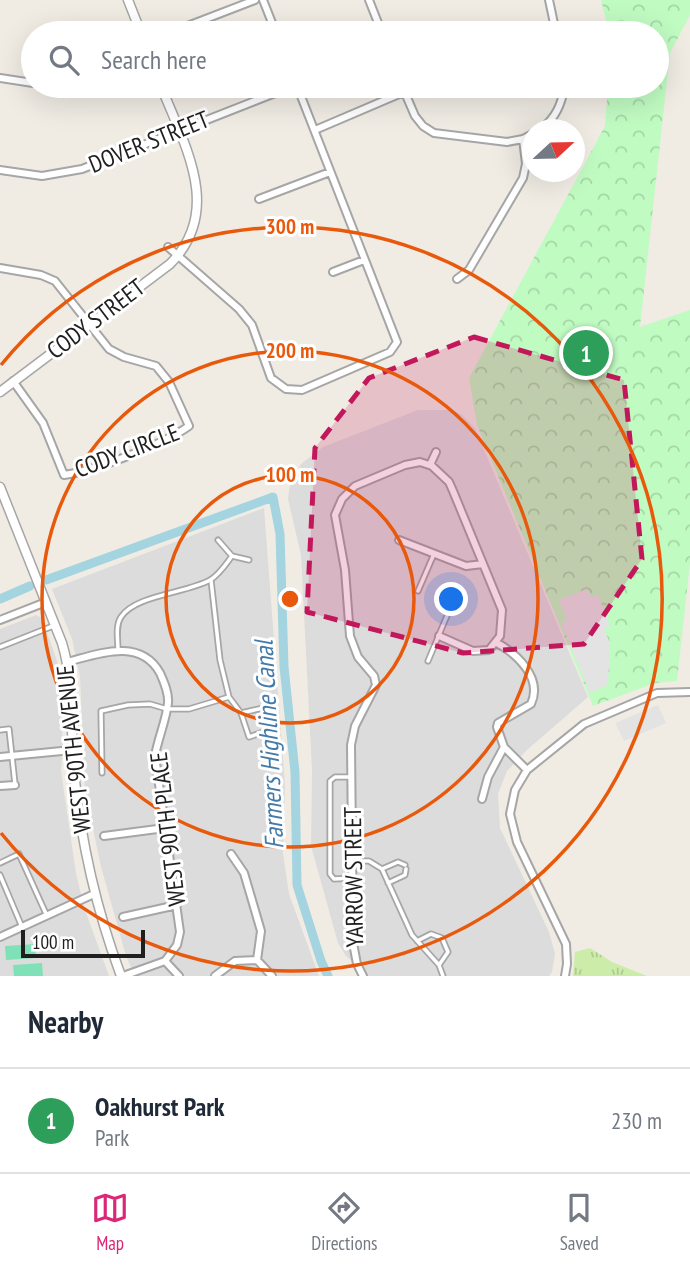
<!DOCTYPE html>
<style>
body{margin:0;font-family:"PT Sans Narrow",sans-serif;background:#f6f6f7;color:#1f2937}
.compass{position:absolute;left:522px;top:119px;width:63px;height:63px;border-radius:50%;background:#fff;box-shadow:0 7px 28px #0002;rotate:68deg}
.scale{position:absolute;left:21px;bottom:18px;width:124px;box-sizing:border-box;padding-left:7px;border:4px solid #1f1f1f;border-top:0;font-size:19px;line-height:24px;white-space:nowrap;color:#1f1f1f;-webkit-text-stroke:5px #fff;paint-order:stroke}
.you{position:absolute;left:452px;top:600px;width:24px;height:24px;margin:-18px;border:5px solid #fff;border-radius:50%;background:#1a73e8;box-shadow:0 0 0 10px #1a73e833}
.badge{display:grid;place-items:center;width:46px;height:46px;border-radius:50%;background:#db2777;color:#fff;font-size:23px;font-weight:700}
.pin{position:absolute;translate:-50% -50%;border:4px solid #fff;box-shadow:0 2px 7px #0006}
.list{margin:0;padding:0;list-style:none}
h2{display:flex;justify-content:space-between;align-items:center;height:91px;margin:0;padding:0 28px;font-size:30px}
h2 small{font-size:23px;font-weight:400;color:#747a83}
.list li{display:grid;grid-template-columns:46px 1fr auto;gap:21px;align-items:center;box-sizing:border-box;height:105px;padding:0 28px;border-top:2px solid #e0e1e3}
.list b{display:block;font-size:26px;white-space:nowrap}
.list p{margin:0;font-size:23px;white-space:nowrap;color:#747a83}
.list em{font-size:23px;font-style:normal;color:#747a83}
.icon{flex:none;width:38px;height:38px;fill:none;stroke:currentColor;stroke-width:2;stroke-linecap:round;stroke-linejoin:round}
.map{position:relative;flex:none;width:690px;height:976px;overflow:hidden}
.search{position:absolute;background:#fff;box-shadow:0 7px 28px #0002;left:21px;right:21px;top:21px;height:77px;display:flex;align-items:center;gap:18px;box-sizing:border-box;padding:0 24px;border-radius:38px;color:#747a83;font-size:26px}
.sheet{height:196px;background:#fff}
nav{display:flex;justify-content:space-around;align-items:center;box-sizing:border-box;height:98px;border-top:2px solid #e0e1e3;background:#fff;font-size:19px;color:#747a83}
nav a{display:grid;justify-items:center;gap:4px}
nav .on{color:#db2777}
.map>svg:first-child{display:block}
</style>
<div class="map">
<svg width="690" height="976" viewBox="0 0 690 976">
<defs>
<pattern id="grass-tufts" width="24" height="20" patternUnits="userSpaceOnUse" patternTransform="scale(1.75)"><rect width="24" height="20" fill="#cceca9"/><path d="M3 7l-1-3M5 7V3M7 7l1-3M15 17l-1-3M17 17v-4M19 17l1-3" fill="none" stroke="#afca91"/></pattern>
<pattern id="park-crowns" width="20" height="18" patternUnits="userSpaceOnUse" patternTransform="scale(1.75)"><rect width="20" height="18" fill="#c0fbc2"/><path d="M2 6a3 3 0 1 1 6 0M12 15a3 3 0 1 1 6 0" fill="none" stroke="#a5d7a6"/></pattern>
</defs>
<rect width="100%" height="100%" fill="#f0ece4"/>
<!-- residential -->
<path fill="#dddcdc" d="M 418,410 L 451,410 L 462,415 L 475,428 L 588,697 L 527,750 L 507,771 L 498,794 L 500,828 L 549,932 L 555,954 L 552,972 L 549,976 L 369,976 L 346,956 L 338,943 L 311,846 L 312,771 L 302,575 L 301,555 L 288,499 L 290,484 L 301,464 L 323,447 Z
M 264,508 L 285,785 L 283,853 L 289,894 L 319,976 L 135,976 L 126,956 L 101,867 L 85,791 L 80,677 L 72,639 L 52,589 Z
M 36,615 L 42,618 L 57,661 L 63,746 L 61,771 L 76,873 L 84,907 L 109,976 L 0,976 L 0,629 Z"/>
<!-- grass -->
<path fill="url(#grass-tufts)" d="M 590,948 L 612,962 L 647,976 L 573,976 L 575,952 Z"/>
<!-- park -->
<path fill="url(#park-crowns)" d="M 601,0 L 690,0 L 690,15 L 670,53 L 640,327 L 690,310 L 690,563 L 677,681 L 655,683 L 593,706 L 477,425 L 469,378 L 605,126 L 608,86 L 657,86 L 657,33 L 609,33 Z"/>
<!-- pitch -->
<path fill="#80e1b8" d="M 35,944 L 36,958 L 6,960 L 5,946 Z
M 42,963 L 43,976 L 14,976 L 13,965 Z"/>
<!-- parking -->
<path fill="#e3e3e3" d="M 587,589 L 591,597 L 598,595 L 610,626 L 604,629 L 610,643 L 608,685 L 590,693 L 561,623 L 567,620 L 559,600 Z
M 658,705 L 666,723 L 624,741 L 615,723 Z"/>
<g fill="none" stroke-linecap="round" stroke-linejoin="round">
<!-- canal -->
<path stroke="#a3d4df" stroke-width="9" d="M 46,580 L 273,497 L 280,534 L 284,667 L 295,772 L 297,885 L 321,961 L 328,976
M 0,599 L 30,586"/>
<defs>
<path id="service" d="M 218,540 L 232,556 L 249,560
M 211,580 L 220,660 L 229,697 L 241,713 L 249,737 L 266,731 L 263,708 L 241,713
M 418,591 L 434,554
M 0,647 L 53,626
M 118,650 C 118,640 115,626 121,617 C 135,595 187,593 210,580 C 219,575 226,564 232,556
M 428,661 L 449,611
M 0,730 L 9,729 L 15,784
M 102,773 L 101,711 L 128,705 L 150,704 L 167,709 L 189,709 L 229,697
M 352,777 L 335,777 L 330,781 L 330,874 L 334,879 L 353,878
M 354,861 L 369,861 L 382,869 L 412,935 L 439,965 L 443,976
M 0,863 L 19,854 L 47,916
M 382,869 L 398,862 L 405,865
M 0,875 L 22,927
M 388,883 L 405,875 L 406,869
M 417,941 L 431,934 L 442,938 L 448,952 L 439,965"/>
<path id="minor" d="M 263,0 L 276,33
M 369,0 L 382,33
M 549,0 L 556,33
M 177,30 L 255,0
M 518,33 L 554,25
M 0,78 L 33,83
M 402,86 L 415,116 L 423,126 L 434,133 L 507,142 L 523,139 L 532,134
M 315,130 L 404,92
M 540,130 C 556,118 561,105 565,86
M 0,170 L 42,176 L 82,169 L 293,86
M 259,199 L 330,172
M 168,247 L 239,309 L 252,325 L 271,378 L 286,389 L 302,390 L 390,352 L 397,342 L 297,86
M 0,268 L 41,275 L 55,281 L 109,349 L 124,357 L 156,366 L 169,382 L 189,426 C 164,444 94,471 64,475 L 43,423 L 13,381
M 333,272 L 364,260
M 457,279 L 469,270 L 523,178 L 526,164 L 523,139
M 430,465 L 436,452
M 399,540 L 466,566 L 483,564
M 0,620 L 46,602
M 497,643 C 517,654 543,678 531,704 L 498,723 L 497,727 L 504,747 L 527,770
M 67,662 C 98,654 140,637 160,673 C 164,682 169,693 168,703 C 166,721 158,738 155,756 L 180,932 L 177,945 L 165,961
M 0,757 L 72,750
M 0,786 L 15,785
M 482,799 L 488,777 L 504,747
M 104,836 L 165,828
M 231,854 L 244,873 L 261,931 L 257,960 L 272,976
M 123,917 L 177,905
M 0,937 L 94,894
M 165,961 L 179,976
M 123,976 L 165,961
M 215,976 L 235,961 L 257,960
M 363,976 L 357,964 L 353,943 L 351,745 L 355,726 L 376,685 L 374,676 L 358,657 L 350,636 L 345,570 L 335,515 L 342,499 L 355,486 L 405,465 L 420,462 L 432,466 L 449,482 L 453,491 L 502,610 L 500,636 L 489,650 L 473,651 L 439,636
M 565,976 L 567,964 L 566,944 L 517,842 L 510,814 L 515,790 L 527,770 L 584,724 L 657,693 L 690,692"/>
<path id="tertiary" d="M 128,0 L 141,33
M 0,392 L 170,264 C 224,210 184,145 161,86
M 0,487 L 62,643 C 75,686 70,728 74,772 C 81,842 96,909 121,976"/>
</defs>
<!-- service casing -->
<use href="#service" stroke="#a6a6a6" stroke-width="7"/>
<!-- minor casing -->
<use href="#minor" stroke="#a6a6a6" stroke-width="10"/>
<!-- tertiary casing -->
<use href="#tertiary" stroke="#a6a6a6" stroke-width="11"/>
<!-- service -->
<use href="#service" stroke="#fff" stroke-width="3.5"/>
<!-- minor -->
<use href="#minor" stroke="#fff" stroke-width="6"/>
<!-- tertiary -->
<use href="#tertiary" stroke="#fff" stroke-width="8"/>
</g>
<!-- marked area -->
<path fill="#c2185b" fill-opacity="0.2" stroke="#c2185b" stroke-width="5" stroke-dasharray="14 9" stroke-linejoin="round" d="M 474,337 L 624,380 L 642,559 L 584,644 L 463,653 L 307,612 L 315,448 L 369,378 Z"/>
<!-- distance rings -->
<g fill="none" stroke="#e8590c" stroke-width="3.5">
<circle cx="290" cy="599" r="124"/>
<circle cx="290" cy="599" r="248"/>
<path d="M1 365A372 372 0 1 1 1 833"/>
</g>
<g text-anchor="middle" stroke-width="6" stroke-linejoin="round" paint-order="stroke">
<!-- street labels -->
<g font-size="24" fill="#1f1f1f" stroke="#fff">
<text transform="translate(149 142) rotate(-22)" y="8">DOVER STREET</text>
<text transform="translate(96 319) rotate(-37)" y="8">CODY STREET</text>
<text transform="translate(127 451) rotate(-21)" y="8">CODY CIRCLE</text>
<text transform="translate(74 749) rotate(-96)" y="8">WEST 90TH AVENUE</text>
<text transform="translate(168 829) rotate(-97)" y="8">WEST 90TH PLACE</text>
<text transform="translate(354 877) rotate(-91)" y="8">YARROW STREET</text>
</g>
<!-- water labels -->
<g font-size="26" font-style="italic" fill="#447baa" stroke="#fff">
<text transform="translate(269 745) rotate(-93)" y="9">Farmers Highline Canal</text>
</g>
</g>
<circle cx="290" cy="599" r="10" fill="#e8590c" stroke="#fff" stroke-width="3.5"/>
<g font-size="21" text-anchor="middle" font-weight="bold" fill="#e8590c" stroke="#fff" stroke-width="6" stroke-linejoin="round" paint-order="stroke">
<text x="290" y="234">300 m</text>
<text x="290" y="358">200 m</text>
<text x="290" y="482">100 m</text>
</g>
</svg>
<svg class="compass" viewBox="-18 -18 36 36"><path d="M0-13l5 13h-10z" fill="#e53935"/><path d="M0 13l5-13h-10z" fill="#747a83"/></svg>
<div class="scale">100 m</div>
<div class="you"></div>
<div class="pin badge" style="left:586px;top:353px;background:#2e9e5b">1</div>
<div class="search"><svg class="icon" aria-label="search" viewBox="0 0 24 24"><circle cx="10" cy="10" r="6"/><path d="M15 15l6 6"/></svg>Search here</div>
</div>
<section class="sheet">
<h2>Nearby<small></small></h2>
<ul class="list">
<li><span class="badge" style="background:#2e9e5b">1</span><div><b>Oakhurst Park</b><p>Park</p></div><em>230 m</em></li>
</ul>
</section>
<nav>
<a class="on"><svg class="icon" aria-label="map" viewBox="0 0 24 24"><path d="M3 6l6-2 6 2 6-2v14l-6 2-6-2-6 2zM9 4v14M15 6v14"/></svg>Map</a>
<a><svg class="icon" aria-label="directions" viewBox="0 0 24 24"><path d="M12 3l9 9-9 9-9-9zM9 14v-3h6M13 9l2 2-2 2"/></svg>Directions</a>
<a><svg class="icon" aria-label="saved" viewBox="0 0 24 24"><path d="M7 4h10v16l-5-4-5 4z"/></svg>Saved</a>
</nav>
